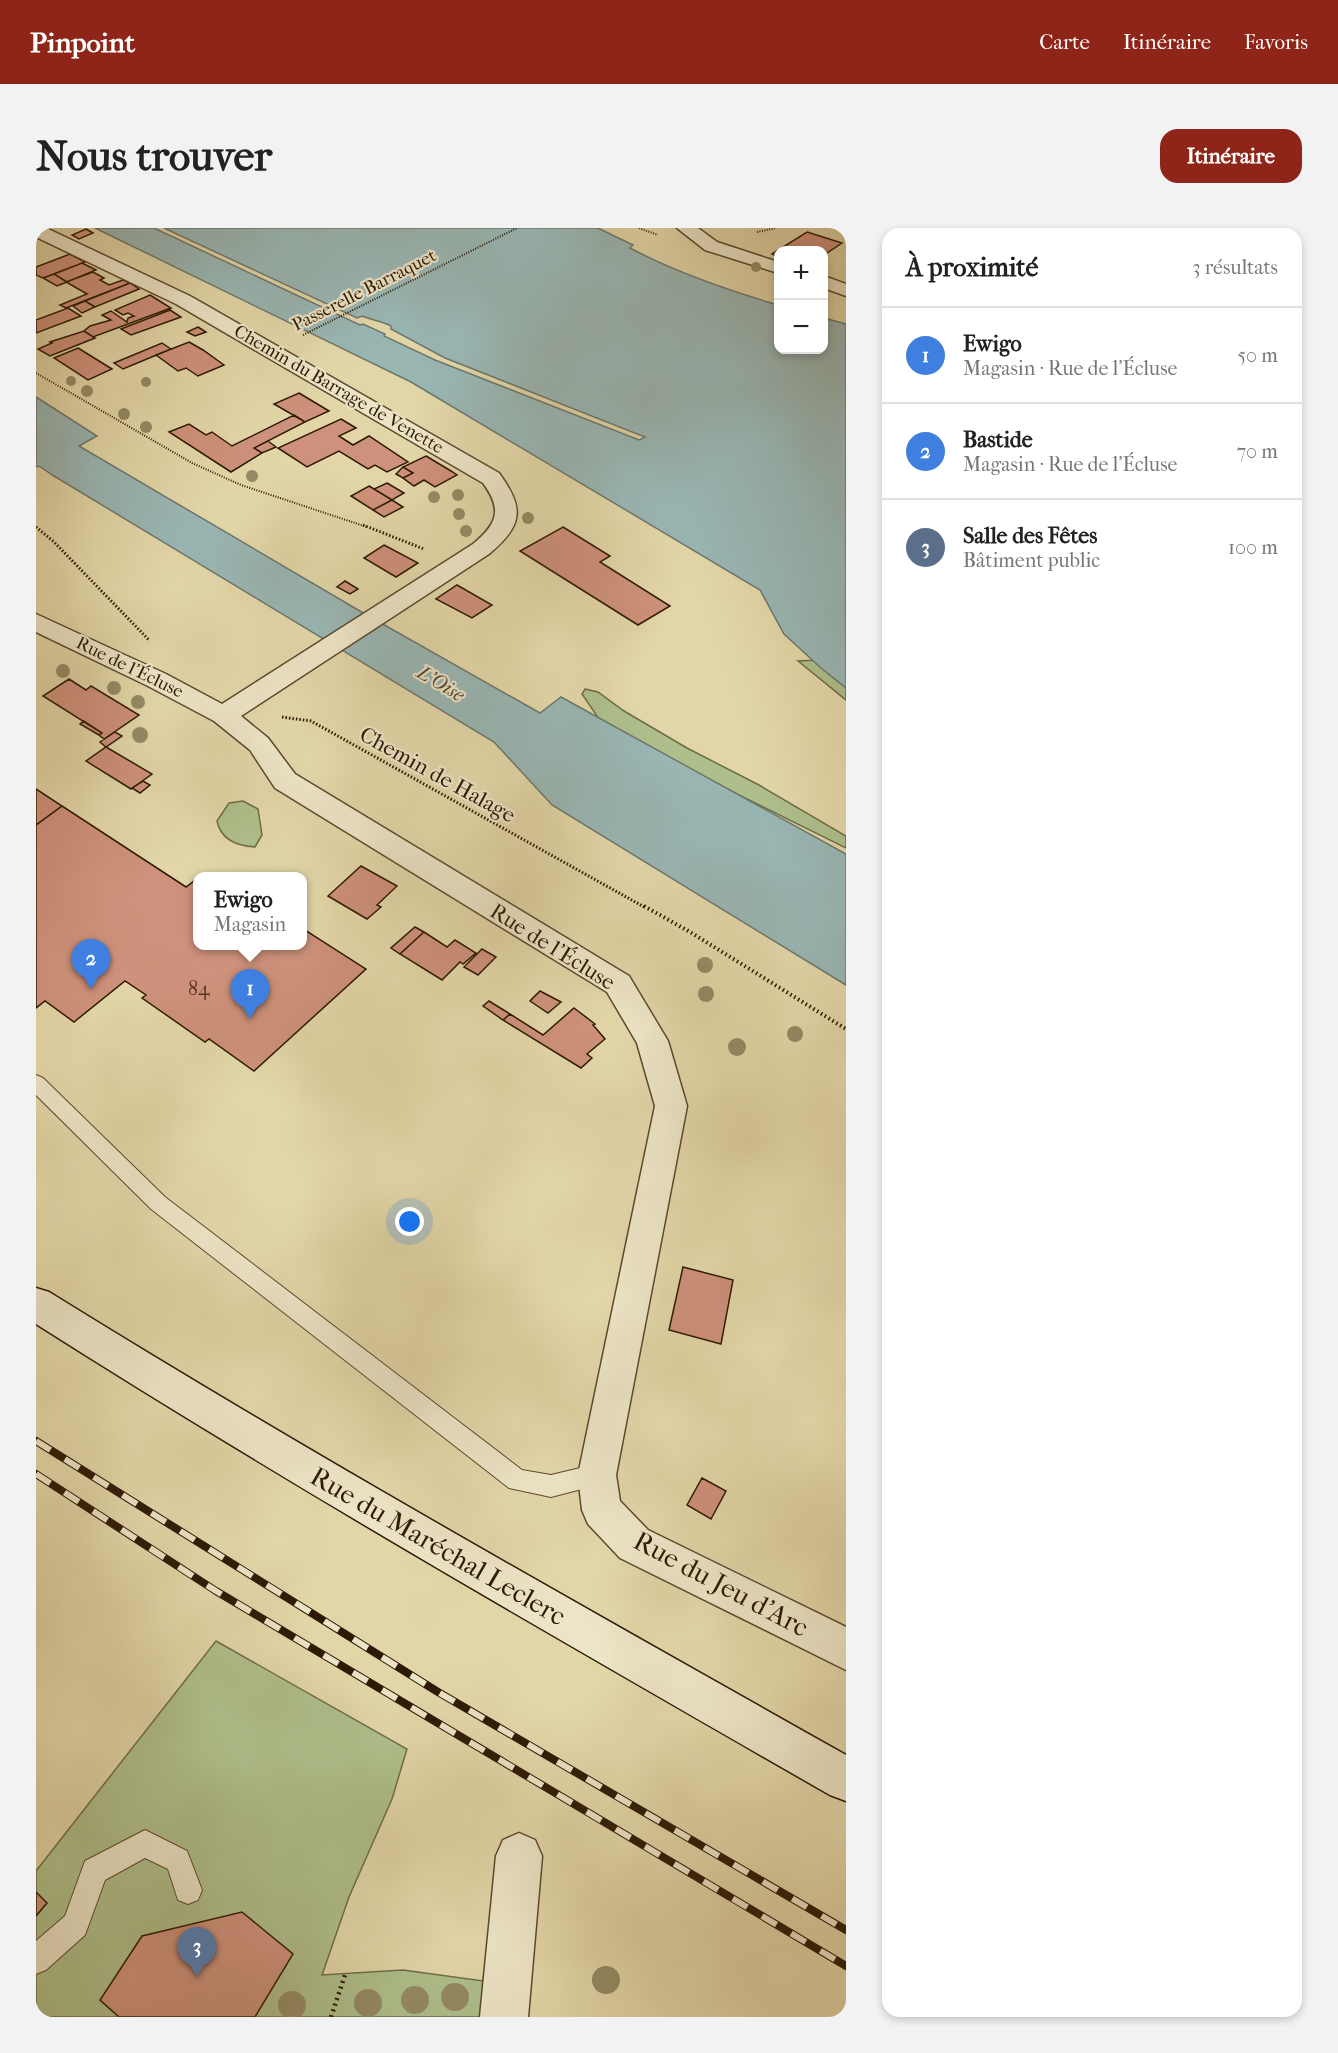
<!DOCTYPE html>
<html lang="fr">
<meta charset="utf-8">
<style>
body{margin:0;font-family:"IM FELL French Canon",serif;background:#f2f2f2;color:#222}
.controls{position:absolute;right:18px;top:18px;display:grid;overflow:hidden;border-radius:12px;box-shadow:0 3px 9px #0003}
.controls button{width:54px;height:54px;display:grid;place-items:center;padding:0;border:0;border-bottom:2px solid #e0e0e0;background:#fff;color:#222;font:30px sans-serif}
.you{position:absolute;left:374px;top:994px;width:21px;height:21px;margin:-15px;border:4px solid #fff;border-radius:50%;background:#1a73e8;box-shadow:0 0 0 9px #1a73e833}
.badge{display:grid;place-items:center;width:39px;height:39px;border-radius:50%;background:#8f2418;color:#fff;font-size:20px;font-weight:700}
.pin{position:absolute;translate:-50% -50px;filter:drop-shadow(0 2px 3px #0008)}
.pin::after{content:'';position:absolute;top:32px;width:21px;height:18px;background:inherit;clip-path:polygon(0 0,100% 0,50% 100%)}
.popup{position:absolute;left:157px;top:644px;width:114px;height:78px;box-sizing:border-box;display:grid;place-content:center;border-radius:12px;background:#fff;filter:drop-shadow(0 2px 4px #0005);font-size:20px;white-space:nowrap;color:#767676}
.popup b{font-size:22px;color:#222}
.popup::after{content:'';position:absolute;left:50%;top:100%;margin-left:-12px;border:12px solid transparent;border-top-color:#fff}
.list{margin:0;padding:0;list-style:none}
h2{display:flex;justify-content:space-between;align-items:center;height:78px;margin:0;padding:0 24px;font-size:26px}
h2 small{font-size:20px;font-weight:400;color:#767676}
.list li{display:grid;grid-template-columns:39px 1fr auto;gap:18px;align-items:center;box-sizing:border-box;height:96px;padding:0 24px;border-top:2px solid #e0e0e0}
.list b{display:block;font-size:22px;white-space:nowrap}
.list p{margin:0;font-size:20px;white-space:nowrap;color:#767676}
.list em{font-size:20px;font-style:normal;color:#767676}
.map{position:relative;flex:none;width:810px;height:1789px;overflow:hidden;border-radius:18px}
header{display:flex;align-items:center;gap:36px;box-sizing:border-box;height:84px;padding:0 30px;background:#8f2418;color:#fff}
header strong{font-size:28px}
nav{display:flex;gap:33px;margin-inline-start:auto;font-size:21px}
.intro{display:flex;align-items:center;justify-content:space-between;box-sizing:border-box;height:144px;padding:0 36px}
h1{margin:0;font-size:42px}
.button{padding:15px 27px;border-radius:18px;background:#8f2418;color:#fff;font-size:21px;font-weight:700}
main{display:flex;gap:36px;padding:0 36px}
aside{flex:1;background:#fff;border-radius:18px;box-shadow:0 3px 9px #0003}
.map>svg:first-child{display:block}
</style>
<header>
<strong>Pinpoint</strong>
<nav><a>Carte</a><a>Itinéraire</a><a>Favoris</a></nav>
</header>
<div class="intro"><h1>Nous trouver</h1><a class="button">Itinéraire</a></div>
<main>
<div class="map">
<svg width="810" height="1789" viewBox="0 0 810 1789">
<rect width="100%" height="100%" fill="#e2d6a8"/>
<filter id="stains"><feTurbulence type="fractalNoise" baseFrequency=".00333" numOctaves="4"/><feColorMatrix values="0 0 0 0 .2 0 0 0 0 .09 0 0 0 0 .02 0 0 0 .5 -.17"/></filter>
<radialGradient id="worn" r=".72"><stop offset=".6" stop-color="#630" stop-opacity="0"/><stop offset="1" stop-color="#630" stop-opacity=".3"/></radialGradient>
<!-- green -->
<path fill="#aebf8b" stroke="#6e6c48" stroke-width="1.5" d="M 785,432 L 810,450 L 810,472 L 762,433 Z
M 549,461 L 562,464 L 588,483 L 651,520 L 723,557 L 810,608 L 810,620 L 701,566 L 565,494 L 546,466 Z
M 207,573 L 222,581 L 226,607 L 219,619 C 201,618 185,612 181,593 L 193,575 Z
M 180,1413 L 371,1521 L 356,1571 L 313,1669 L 286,1747 L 367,1742 L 447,1753 L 453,1711 L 450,1789 L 0,1789 L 0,1643 Z"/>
<!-- water -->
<path fill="#99b6b3" stroke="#6e786d" stroke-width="1.5" d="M 59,0 L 118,0 L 324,97 L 327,96 L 349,106 L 348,108 L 399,132 L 603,212 L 609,209 L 409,130 L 355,101 L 355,98 C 345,93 336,92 326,88 L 321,90 L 128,0 L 562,0 L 597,17 L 594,20 C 641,45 691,62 742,77 L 742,122 L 788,122 L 788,90 L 810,96 L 810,460 L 785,440 L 748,406 L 724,362 L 375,154 Z
M 0,169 L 61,208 L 43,218 L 329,386 L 504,485 L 525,469 L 810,626 L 810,757 L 516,577 L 458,514 L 18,248 L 3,238 L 0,239 Z"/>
<!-- building -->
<path fill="#ce917b" stroke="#2e1a04" stroke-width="1.5" d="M 50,1 L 57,5 L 43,11 L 36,7 Z
M 771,4 L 806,15 L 788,27 L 788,22 L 742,22 L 742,29 L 736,26 Z
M 34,26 L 49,34 L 7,50 L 0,47 L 0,39 Z
M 46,35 L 60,42 L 31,54 L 18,46 Z
M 57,44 L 68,50 L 64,52 L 73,57 L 87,52 L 94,55 L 30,80 L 24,77 L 51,66 L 30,54 Z
M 18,46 L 31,54 L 21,58 L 7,50 Z
M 94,55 L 103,61 L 59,79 L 49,73 Z
M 114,67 L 135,80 L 57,109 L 48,103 L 54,98 L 75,92 L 66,87 L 75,83 L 91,94 L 92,90 L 98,88 L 92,85 L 87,87 L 79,82 Z
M 49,73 L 59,79 L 46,85 L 37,78 Z
M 32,80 L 45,88 L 0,105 L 0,92 Z
M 134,82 L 145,89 L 95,107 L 85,101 Z
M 162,99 L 170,104 L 159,108 L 151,104 Z
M 48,103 L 59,110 L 14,128 L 2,121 L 16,115 L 14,114 Z
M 153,114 L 167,122 L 188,137 L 162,148 L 150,140 L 142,143 L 120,127 Z
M 126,115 L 135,121 L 87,141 L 78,135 Z
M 42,120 L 76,141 L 52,152 L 18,130 Z
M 263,165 L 293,183 L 269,194 L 238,176 Z
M 258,187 L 269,194 L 218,220 L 226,225 L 195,244 L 133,204 L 153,196 L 170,207 L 176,204 L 196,218 Z
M 305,191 L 320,200 L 303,208 L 317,217 L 333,208 L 372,234 L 351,244 L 339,237 L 332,241 L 303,223 L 271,239 L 242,220 Z
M 232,213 L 240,219 L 226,225 L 218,220 Z
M 390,228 L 415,243 L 421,247 L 399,259 L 388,252 L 378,258 L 367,250 L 377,245 L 367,239 Z
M 367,239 L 377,245 L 367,250 L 360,246 Z
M 351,255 L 368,265 L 356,272 L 338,261 Z
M 333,258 L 338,261 L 356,272 L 337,282 L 315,268 Z
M 356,272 L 367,279 L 348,289 L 337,282 Z
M 527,299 L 574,328 L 564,334 L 634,378 L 602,397 L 484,323 Z
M 348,317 L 382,335 L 360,349 L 328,330 Z
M 309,353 L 322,361 L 314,366 L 301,359 Z
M 421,357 L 456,377 L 436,390 L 400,371 Z
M 33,451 L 50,462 L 55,458 L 103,487 L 68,511 L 63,507 L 66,505 L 7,468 Z
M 48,493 L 66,505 L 63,507 L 44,496 Z
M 79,504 L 86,508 L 70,519 L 64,514 Z
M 70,519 L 116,546 L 95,561 L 50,533 Z
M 107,553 L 114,557 L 104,565 L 96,560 Z
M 0,561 L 26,578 L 0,597 Z
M 26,578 L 150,659 L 162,650 L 162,718 L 266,718 L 266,700 L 330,741 L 218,843 L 173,811 L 169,814 L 106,770 L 110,767 L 89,753 L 38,794 L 9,773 L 0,780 L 0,597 Z
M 325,638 L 361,658 L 341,677 L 345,679 L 331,691 L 292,668 Z
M 379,699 L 388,704 L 364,726 L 355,720 Z
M 388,704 L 411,719 L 419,712 L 440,725 L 427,736 L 424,734 L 406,752 L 364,726 Z
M 446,721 L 460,729 L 442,747 L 428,739 Z
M 504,763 L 525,774 L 512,785 L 494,773 Z
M 453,773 L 474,786 L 467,792 L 447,778 Z
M 538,780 L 559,796 L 557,797 L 569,811 L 551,826 L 556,830 L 545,840 L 467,792 L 474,786 L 507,807 Z
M 647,1039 L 697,1052 L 685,1116 L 633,1102 Z
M 666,1250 L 690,1263 L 675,1291 L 651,1277 Z
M 0,1664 L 11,1675 L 0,1688 Z
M 206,1684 L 257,1726 L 219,1789 L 83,1789 L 64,1772 L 106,1708 Z"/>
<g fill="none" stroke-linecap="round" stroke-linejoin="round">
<defs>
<path id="service" d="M 0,847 L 7,850 L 129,969 L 486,1242 L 515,1247 L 561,1236 L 569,1239 L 572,1247 L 569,1255 L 515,1269 L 473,1260 L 115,981 L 0,867 Z
M 109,1602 L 151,1623 L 166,1662 L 162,1672 L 152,1676 L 142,1672 L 132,1641 L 109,1630 L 69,1652 L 49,1707 L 10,1742 L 0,1746 L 0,1713 L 29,1688 L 49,1633 Z"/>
<path id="minor" d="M 0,0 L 10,0 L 154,68 L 463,245 C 489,281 487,297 453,326 L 205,488 L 232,510 L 259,546 L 593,748 L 632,813 L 651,878 L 580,1247 L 584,1273 L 612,1302 L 810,1399 L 810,1442 L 584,1330 L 552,1296 L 546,1282 L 542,1247 L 619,878 L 601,815 L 571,764 L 239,560 L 214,522 L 178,493 L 112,458 L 0,404 L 0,386 L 130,446 L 186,476 L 437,316 C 461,296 467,282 447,255 L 140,76 L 0,9 Z
M 641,0 L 662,0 L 681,14 L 742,34 L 742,45 L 669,22 Z
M 788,48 L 810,56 L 810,68 L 788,60 Z
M 483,1605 L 499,1612 L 506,1628 L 492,1789 L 444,1789 L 460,1628 L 467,1612 Z"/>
<path id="secondary" d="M 0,1060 L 13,1064 C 274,1226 542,1376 810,1527 L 810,1573 L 794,1567 C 527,1414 260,1261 0,1096 Z"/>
</defs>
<!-- service casing -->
<use href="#service" stroke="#5b492d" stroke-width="2"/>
<!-- minor casing -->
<use href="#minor" stroke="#5b492d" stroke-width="3"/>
<!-- secondary casing -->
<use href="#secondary" stroke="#2e1a04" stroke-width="3"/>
<!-- path-far3 -->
<path stroke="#2e1a04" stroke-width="2" stroke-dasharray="1 1.5" stroke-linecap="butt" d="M 603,0 L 622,7
M 721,4 L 740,0
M 267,107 L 481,0
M 0,145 L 156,235 L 205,257 L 331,299"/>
<!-- path-far2 -->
<path stroke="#2e1a04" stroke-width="3" stroke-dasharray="1.5 2" stroke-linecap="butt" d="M 327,297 L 388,321
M 0,299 L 18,314 L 113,412
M 246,489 L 275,493 L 610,680"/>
<!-- path-far1 -->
<path stroke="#2e1a04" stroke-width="4" stroke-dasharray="1.5 3" stroke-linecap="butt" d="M 608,678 L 654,704 L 810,801"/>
<!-- path -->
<path stroke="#2e1a04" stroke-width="4.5" stroke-dasharray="2 4" stroke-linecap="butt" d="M 295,1789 L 309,1747"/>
<!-- service -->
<use href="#service" fill="#ece4c6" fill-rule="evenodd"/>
<!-- minor -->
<use href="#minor" fill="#ece4c6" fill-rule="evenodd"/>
<!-- secondary -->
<use href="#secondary" fill="#ece4c6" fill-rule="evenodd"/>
<defs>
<path id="rail" d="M 0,1213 L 402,1464 L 810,1702
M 0,1246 L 180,1363 L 810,1738"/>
</defs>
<!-- rail casing -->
<use href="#rail" stroke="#2e1a04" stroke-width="8"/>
<!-- rail -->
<use href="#rail" stroke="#ece4c6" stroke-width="6" stroke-dasharray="17" stroke-linecap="butt"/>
</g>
<!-- trees -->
<g fill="#948a64">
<circle cx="720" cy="39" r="5"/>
<circle cx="35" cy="153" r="5"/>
<circle cx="110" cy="154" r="5"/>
<circle cx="51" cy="163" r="6"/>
<circle cx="88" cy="186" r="6"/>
<circle cx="110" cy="199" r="6"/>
<circle cx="216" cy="248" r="6"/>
<circle cx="422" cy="267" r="6"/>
<circle cx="398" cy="269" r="6"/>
<circle cx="423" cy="286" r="6"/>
<circle cx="492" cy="290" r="6"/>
<circle cx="430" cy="303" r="6"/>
<circle cx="27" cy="443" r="7"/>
<circle cx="78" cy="460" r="7"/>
<circle cx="102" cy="474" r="7"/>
<circle cx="104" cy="507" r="8"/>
<circle cx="669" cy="737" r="8"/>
<circle cx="670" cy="766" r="8"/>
<circle cx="759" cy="806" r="8"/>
<circle cx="701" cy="819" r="9"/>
<circle cx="570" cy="1752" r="14"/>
<circle cx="419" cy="1769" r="14"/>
<circle cx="379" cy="1772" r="14"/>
<circle cx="332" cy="1775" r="14"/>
<circle cx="256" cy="1777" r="14"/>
</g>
<g text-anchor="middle" stroke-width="4.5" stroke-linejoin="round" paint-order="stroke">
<!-- far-street labels -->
<g font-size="18" fill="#2e1a04" stroke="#ece4c6">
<text transform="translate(328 62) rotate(-27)" y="6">Passerelle Barraquet</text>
<text transform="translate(303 161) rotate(30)" y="6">Chemin du Barrage de Venette</text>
<text transform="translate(94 439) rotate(26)" y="6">Rue de l'Écluse</text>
</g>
<!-- far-water labels -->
<g font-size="20" font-style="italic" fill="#4e4939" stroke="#ece4c6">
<text transform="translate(405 455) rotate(31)" y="7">L'Oise</text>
</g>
<!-- number labels -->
<g font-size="20" fill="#563822">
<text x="163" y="767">84</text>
</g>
<!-- street labels -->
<g font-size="22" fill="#2e1a04" stroke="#ece4c6">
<text transform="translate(402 546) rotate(29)" y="8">Chemin de Halage</text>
<text transform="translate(517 718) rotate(32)" y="8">Rue de l'Écluse</text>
</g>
<!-- near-street labels -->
<g font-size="27" fill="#2e1a04" stroke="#ece4c6">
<text transform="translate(402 1318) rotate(30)" y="9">Rue du Maréchal Leclerc</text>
<text transform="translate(685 1356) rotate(28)" y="9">Rue du Jeu d'Arc</text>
</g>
</g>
<rect width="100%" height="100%" filter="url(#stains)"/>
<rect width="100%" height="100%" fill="url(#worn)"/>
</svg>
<div class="controls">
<button>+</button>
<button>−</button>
</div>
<div class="you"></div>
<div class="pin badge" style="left:214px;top:791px;background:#3f7fe0">1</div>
<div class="popup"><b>Ewigo</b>Magasin</div>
<div class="pin badge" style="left:55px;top:761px;background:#3f7fe0">2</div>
<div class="pin badge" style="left:161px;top:1749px;background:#5c6f8a">3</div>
</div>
<aside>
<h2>À proximité<small>3 résultats</small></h2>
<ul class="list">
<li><span class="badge" style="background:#3f7fe0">1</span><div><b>Ewigo</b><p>Magasin · Rue de l'Écluse</p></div><em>50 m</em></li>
<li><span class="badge" style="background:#3f7fe0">2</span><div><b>Bastide</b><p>Magasin · Rue de l'Écluse</p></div><em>70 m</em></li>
<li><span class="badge" style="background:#5c6f8a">3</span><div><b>Salle des Fêtes</b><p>Bâtiment public</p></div><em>100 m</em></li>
</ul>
</aside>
</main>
